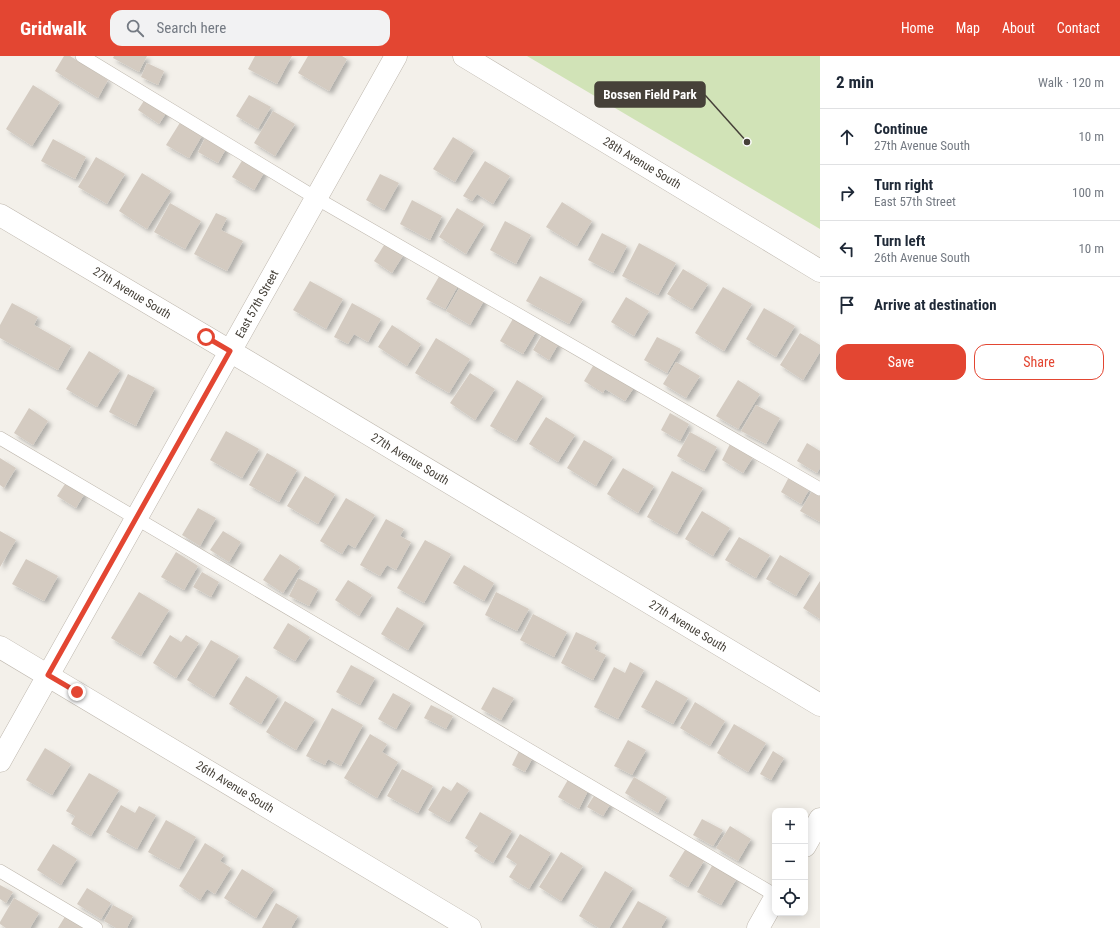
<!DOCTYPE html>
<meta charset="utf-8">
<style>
body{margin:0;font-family:"Roboto Condensed",sans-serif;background:#f2f2f3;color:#1f2937}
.controls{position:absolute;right:12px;bottom:12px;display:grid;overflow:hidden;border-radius:8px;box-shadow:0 2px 10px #0003}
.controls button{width:36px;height:36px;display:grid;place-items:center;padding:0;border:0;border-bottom:1px solid #e0e1e3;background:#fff;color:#1f2937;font:20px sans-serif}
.stop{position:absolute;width:12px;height:12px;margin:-9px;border:3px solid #e34632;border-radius:50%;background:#fff}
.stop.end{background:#e34632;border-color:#fff;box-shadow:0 1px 4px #0008}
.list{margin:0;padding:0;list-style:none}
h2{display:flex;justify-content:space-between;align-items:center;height:52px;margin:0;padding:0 16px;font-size:17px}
h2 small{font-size:13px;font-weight:400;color:#747a83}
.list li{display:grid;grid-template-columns:26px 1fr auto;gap:12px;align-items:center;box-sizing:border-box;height:56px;padding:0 16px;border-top:1px solid #e0e1e3}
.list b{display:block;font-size:15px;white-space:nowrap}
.list p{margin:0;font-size:13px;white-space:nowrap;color:#747a83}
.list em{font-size:13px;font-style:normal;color:#747a83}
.actions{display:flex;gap:8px;padding:12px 16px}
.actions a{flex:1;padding:9px 0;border:1px solid #e34632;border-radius:12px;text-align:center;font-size:14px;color:#e34632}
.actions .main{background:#e34632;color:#fff}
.icon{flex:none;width:22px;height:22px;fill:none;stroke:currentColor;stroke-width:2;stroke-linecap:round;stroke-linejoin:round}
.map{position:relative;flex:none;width:820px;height:872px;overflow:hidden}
header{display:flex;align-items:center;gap:24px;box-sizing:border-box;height:56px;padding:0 20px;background:#e34632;color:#fff}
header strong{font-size:19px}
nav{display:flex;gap:22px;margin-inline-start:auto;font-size:14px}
.search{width:280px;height:36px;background:#f2f2f3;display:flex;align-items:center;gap:10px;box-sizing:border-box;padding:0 14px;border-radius:12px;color:#747a83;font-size:15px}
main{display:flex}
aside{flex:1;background:#fff}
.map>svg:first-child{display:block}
</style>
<header>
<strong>Gridwalk</strong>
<div class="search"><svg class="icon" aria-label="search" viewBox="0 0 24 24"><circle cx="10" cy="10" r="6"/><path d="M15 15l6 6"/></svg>Search here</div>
<nav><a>Home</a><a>Map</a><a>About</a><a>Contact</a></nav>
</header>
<main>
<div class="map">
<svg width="820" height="872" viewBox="0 0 820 872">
<defs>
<filter id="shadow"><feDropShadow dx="3.5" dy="3.5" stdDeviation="2" flood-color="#0004"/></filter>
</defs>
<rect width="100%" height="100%" fill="#f3f0ea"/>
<!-- green -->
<path fill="#d1e3b7" d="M 527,0 L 820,0 L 820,173 Z"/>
<!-- building -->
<path fill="#d4cbc1" filter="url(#shadow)" d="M 64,0 L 70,0 L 108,24 L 98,42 L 55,15 Z
M 114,0 L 147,0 L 139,16 L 113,2 Z
M 255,0 L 292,0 L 277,28 L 248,13 Z
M 308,0 L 342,0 L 347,3 L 329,35 L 298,17 Z
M 147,7 L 164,15 L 158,29 L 141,21 Z
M 33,29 L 60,46 L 32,90 L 6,73 Z
M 249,39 L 271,51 L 258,73 L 236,60 Z
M 147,40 L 168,54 L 159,68 L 138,54 Z
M 273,55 L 295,68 L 275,100 L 254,87 Z
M 181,65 L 203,78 L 189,102 L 166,89 Z
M 206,80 L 227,91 L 218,107 L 198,96 Z
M 453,81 L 474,94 L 455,126 L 433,113 Z
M 53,83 L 86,101 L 75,123 L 41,105 Z
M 96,101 L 125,118 L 107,148 L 78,131 Z
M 243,103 L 265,115 L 254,134 L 232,121 Z
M 485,105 L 510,120 L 493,148 L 477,138 L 472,145 L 463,140 Z
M 142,117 L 171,135 L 147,173 L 119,155 Z
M 380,118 L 399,127 L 384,154 L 366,144 Z
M 412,144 L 442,160 L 430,184 L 400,168 Z
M 562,146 L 592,165 L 577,190 L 546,171 Z
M 170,147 L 201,165 L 185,193 L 154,176 Z
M 457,152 L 484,168 L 466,198 L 439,181 Z
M 216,157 L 227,162 L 221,174 L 243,185 L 227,215 L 194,198 Z
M 505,165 L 531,179 L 516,208 L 490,194 Z
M 602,177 L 627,190 L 613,217 L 588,204 Z
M 386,186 L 404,198 L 392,217 L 374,205 Z
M 639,187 L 676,207 L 658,239 L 622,220 Z
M 683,213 L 708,228 L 692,253 L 667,238 Z
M 441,217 L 459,228 L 445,253 L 426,243 Z
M 540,220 L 583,243 L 569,268 L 526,245 Z
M 310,225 L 343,243 L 326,273 L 293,254 Z
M 461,229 L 485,243 L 470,269 L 446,255 Z
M 723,231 L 752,248 L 724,295 L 695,277 Z
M 626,241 L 649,255 L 634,280 L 611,266 Z
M 12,247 L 38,261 L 34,269 L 71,290 L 58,314 L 0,282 L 0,269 Z
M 352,247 L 381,263 L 368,286 L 354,278 L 348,288 L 334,281 Z
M 764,252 L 795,270 L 776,301 L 746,283 Z
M 514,261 L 537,274 L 523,298 L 500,285 Z
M 392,269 L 421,288 L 407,310 L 378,291 Z
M 543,277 L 559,287 L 549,304 L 533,294 Z
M 800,277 L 820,289 L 820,296 L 803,324 L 780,309 Z
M 657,281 L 681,293 L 667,317 L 644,304 Z
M 436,282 L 470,303 L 449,337 L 415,317 Z
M 89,295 L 120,314 L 97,351 L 66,333 Z
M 596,305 L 635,330 L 625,345 L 605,333 L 603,337 L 584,325 Z
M 676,306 L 700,320 L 686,342 L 663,328 Z
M 470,317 L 495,333 L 475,364 L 450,347 Z
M 128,318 L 155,332 L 136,370 L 109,356 Z
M 517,324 L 543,340 L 516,385 L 490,370 Z
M 738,324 L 760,338 L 738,373 L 716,360 Z
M 756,349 L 780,362 L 766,388 L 741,375 Z
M 29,352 L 48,365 L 33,389 L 14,377 Z
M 670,357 L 689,368 L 680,385 L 661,374 Z
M 546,361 L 575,379 L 558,406 L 529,388 Z
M 226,375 L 259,393 L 242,422 L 210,404 Z
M 690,376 L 717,391 L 704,415 L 677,400 Z
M 584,384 L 613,401 L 596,430 L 567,412 Z
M 807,387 L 820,395 L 820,412 L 817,417 L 797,405 Z
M 730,388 L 753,401 L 743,417 L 722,404 Z
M 267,397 L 297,414 L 279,446 L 249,429 Z
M 0,402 L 16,412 L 4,432 L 0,429 Z
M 623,412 L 654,430 L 638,457 L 607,438 Z
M 672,415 L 703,432 L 677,478 L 647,461 Z
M 305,420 L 335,438 L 318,468 L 287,450 Z
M 789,421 L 810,432 L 801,448 L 781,436 Z
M 67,425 L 85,437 L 76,452 L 57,440 Z
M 812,435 L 820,439 L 820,466 L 800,455 Z
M 346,442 L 375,459 L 355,492 L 348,488 L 342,498 L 320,485 Z
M 198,452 L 216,462 L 200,490 L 182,479 Z
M 702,455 L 730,472 L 713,500 L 685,483 Z
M 386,463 L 404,473 L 400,480 L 411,486 L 396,514 L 387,509 L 380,520 L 360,509 Z
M 0,475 L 16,484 L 0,511 Z
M 223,475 L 241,486 L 229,506 L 210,494 Z
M 739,481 L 770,499 L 756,522 L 725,504 Z
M 425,484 L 451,498 L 424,547 L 397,532 Z
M 176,496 L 198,510 L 184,534 L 161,521 Z
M 280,498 L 300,511 L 283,537 L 263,524 Z
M 780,499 L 810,517 L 796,540 L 766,523 Z
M 26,503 L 58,520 L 44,545 L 12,528 Z
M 464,509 L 494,527 L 484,545 L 453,527 Z
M 202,516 L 219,526 L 211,541 L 193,531 Z
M 298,522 L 318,533 L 309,550 L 289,540 Z
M 348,524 L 372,539 L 359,560 L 335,544 Z
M 820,525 L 820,563 L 803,552 Z
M 139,536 L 169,554 L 141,600 L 111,582 Z
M 496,536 L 529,553 L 517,575 L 485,559 Z
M 397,551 L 424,567 L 408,594 L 381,578 Z
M 533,558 L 567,576 L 554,601 L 520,584 Z
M 288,567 L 310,581 L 295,605 L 273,592 Z
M 576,576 L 597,586 L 594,593 L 606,599 L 593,624 L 561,607 Z
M 170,579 L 181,586 L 186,579 L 199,587 L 176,622 L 153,607 Z
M 211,584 L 239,600 L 214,641 L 187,624 Z
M 630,606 L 644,614 L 618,663 L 594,651 L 614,611 L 625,617 Z
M 351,609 L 375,622 L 360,649 L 336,636 Z
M 246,620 L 278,640 L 261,668 L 229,648 Z
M 656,624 L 688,642 L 673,668 L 641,651 Z
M 493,631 L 514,642 L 501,664 L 481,653 Z
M 393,637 L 411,647 L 396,673 L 378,663 Z
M 285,645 L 315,663 L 296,694 L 266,676 Z
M 695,646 L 725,665 L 710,690 L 680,672 Z
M 431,649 L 453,660 L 446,673 L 424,662 Z
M 332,652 L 363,669 L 341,710 L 328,703 L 325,709 L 306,700 Z
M 734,668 L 766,687 L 748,716 L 717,697 Z
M 370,678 L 387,688 L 382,696 L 398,706 L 377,742 L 344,722 Z
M 628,684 L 646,694 L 632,719 L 614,710 Z
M 45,692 L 71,708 L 52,739 L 26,724 Z
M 520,693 L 533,701 L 525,716 L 512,709 Z
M 773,695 L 784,702 L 771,724 L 760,718 Z
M 402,713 L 433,730 L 418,757 L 387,740 Z
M 89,717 L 119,734 L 91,780 L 71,768 L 75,760 L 66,755 Z
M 634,721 L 667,741 L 658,757 L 625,737 Z
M 569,722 L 589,733 L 579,753 L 558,741 Z
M 457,726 L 469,734 L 449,766 L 428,754 L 443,730 L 451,735 Z
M 595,738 L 611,747 L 603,760 L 587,751 Z
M 121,749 L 135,757 L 139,750 L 156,759 L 137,793 L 106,776 Z
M 480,756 L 512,775 L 493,807 L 474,795 L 478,790 L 465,782 Z
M 702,763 L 723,774 L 713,790 L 693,779 Z
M 166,764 L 196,781 L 179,813 L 148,796 Z
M 730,770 L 751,783 L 738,805 L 716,792 Z
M 520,778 L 551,797 L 529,833 L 509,821 L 517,808 L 506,801 Z
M 205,787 L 224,799 L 220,805 L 231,812 L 215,838 L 207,833 L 200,844 L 179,830 Z
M 53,788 L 77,803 L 61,829 L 37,814 Z
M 685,794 L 704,805 L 688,831 L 669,820 Z
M 561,796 L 583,810 L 561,845 L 539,831 Z
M 713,808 L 737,822 L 721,849 L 697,836 Z
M 242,813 L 274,833 L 256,862 L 224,842 Z
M 605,815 L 633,832 L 609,872 L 599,872 L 579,860 Z
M 0,829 L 13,836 L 6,847 L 0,843 Z
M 87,832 L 111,847 L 101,863 L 77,848 Z
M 14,842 L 39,857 L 30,872 L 6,872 L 0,868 L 0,866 Z
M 638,845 L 667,861 L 661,872 L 622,872 Z
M 276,847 L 298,860 L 291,872 L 262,872 Z
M 113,849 L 133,860 L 127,872 L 116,872 L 104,865 Z
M 66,859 L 90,872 L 58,872 Z"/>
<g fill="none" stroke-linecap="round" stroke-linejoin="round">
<defs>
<path id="service" d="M 82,0 L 316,142 L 820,433
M 0,382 L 775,839
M 0,815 L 96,872"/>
<path id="minor" d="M 0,159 L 250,307 L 820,649
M 0,591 L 470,872
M 0,705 L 396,0
M 805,790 L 820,763
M 758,872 L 775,842"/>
<path id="tertiary" d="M 464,0 L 820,215"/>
</defs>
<!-- service casing -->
<use href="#service" stroke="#beb7ad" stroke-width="14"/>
<!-- minor casing -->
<use href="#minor" stroke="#beb7ad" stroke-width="23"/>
<!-- tertiary casing -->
<use href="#tertiary" stroke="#beb7ad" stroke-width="23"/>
<!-- service -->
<use href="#service" stroke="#fff" stroke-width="13"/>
<!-- minor -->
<use href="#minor" stroke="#fff" stroke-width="22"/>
<!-- tertiary -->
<use href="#tertiary" stroke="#fff" stroke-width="22"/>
</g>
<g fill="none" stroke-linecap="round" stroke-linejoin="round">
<!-- route -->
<path stroke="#e34632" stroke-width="5" d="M 77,636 L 48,619 L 230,295 L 206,281"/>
</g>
<g text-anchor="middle" stroke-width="3" stroke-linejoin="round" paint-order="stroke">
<!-- street labels -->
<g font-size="12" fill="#464139" stroke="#fff">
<text transform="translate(642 107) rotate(31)" y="4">28th Avenue South</text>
<text transform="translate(132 237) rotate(31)" y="4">27th Avenue South</text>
<text transform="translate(257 248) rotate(-61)" y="4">East 57th Street</text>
<text transform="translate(410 403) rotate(31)" y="4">27th Avenue South</text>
<text transform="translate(688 570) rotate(31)" y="4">27th Avenue South</text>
<text transform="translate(235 731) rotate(31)" y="4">26th Avenue South</text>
</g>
</g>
<!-- callouts -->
<path fill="none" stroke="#464139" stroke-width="1.5" d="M747 86L705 39"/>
<circle fill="#464139" stroke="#fff" stroke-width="1.5" cx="747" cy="86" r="4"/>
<rect fill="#464139" stroke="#464139" stroke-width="1.5" x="595" y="26" width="110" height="25" rx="4"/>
<g font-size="13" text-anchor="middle" font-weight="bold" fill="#fff">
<text x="650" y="43">Bossen Field Park</text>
</g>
</svg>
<div class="controls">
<button>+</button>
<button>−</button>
<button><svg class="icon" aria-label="locate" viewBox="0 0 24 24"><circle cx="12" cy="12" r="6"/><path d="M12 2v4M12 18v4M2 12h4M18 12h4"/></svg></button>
</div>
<div class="stop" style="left:206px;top:281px"></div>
<div class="stop end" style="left:77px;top:636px"></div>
</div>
<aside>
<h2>2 min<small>Walk · 120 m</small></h2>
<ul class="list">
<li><svg class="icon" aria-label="ahead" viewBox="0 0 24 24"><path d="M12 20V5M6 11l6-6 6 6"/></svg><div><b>Continue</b><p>27th Avenue South</p></div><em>10 m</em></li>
<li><svg class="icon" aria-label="right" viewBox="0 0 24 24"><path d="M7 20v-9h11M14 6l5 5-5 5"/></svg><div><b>Turn right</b><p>East 57th Street</p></div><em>100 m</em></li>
<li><svg class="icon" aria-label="left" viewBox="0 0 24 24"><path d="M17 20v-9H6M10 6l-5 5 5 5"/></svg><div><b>Turn left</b><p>26th Avenue South</p></div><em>10 m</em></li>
<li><svg class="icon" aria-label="arrive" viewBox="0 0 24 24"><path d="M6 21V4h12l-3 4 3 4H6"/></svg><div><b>Arrive at destination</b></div></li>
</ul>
<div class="actions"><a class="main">Save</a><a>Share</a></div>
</aside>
</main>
